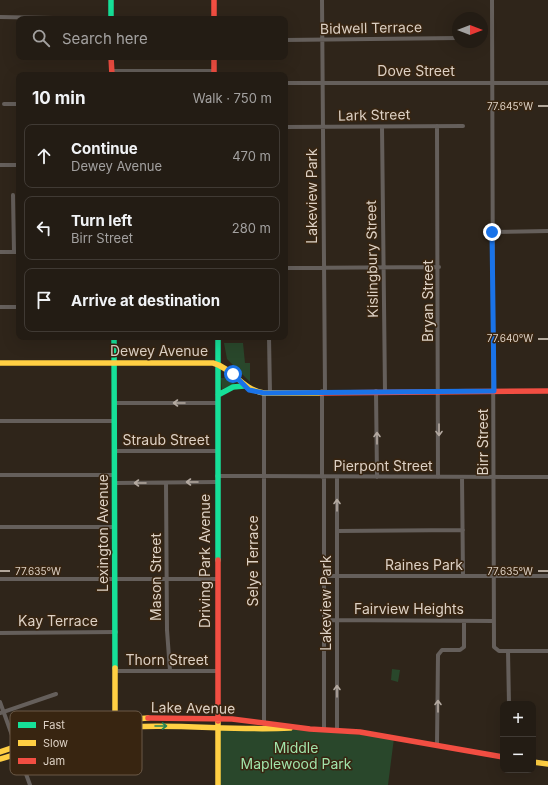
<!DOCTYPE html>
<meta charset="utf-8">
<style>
body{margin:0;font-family:Inter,sans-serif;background:#2b251d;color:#f1f3f6}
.controls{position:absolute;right:12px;bottom:12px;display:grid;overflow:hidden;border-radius:8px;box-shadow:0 4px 16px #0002}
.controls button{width:36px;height:36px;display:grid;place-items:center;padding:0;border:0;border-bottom:1px solid #403a34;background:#231c14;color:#f1f3f6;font:20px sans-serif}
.compass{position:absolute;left:452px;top:12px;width:36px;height:36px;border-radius:50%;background:#231c14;box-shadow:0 4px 16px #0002;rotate:90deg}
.stop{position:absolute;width:12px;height:12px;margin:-9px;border:3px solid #1a73e8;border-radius:50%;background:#fff}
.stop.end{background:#1a73e8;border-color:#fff;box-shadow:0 1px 4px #0008}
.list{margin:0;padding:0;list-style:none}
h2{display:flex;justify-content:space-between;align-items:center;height:52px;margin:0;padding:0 16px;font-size:17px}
h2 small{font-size:13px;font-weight:400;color:#a3a1a0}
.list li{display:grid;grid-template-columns:26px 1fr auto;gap:12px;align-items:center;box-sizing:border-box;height:64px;margin:0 8px 8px;padding:0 8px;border:1px solid #403a34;border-radius:8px}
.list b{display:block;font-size:15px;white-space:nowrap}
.list p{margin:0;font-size:13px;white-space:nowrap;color:#a3a1a0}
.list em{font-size:13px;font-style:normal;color:#a3a1a0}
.icon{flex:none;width:22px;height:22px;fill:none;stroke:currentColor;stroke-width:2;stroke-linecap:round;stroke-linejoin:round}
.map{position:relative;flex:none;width:548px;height:785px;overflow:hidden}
.search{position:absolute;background:#231c14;box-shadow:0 4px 16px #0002;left:16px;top:16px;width:272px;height:44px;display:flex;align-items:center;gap:10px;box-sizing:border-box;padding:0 14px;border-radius:8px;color:#a3a1a0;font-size:15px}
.panel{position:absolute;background:#231c14;box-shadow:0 4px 16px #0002;left:16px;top:72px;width:272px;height:268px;border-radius:8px}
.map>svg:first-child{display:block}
</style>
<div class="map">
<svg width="548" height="785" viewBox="0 0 548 785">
<rect width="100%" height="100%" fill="#2f251a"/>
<!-- green -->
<path fill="#29472b" d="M 224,343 L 243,343 L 245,363 L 250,363 L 250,382 L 227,359 Z
M 226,373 L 235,384 L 222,389 L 221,378 L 224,378 Z
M 392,669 L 400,670 L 398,682 L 391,680 Z
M 218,726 L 287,728 L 394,738 L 388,785 L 218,785 Z"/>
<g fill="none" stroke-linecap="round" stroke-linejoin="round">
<!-- street -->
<path stroke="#655f5b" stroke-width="4" d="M 322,0 L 325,391
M 492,0 L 494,647 L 499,651 L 548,651
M 0,17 L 54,18
M 115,19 L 214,18
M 285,40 L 458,38
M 112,71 L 214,71
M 285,83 L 548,83
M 4,104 L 19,104
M 437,126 L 438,477
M 285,127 L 463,126
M 382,127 L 385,391
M 0,165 L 19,165
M 13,195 L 14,252
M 492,232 L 548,231
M 0,252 L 19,252
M 285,268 L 439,267
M 0,307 L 19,307
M 269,337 L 270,393
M 322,391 L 322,477
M 376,391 L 377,477
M 114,403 L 218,403
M 0,421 L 114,421
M 114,451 L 217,451
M 0,475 L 115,475
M 217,476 L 548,477
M 337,477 L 337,730
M 462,477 L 463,576
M 115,483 L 217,482
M 166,483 L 167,630 L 170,671
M 0,527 L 115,527
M 337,531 L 463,530
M 324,576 L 548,576
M 0,579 L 217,579
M 324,620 L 494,621
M 0,633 L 116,632
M 508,651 L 509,704
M 116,671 L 218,671
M 0,702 L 30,785
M 0,713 L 56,694
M 264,724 L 264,393
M 324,729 L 324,477
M 437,745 L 438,655 L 442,650 L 460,650 L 464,647 L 464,621"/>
<!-- fast -->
<path stroke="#16e098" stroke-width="5.5" d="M 111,0 L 111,19
M 114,337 L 115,668
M 218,337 L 218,560
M 218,395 L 233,387 L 244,386"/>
<!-- slow -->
<path stroke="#ffcf43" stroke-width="5.5" d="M 0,363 L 213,363 C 234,369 241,389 264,393 L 321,393
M 115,668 L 115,728
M 218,721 L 218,785
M 0,752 C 48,735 97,721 148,718
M 0,759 C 42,747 86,729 129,727 C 183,724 237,731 290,728
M 533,762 L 548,764"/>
<!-- jam -->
<path stroke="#f24e42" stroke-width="5.5" d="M 214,0 L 214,19
M 111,57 L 112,75
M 214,57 L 214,75
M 321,393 L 548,391
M 218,560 L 218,721
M 148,718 L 232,719 L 310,729 L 360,732 L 503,757"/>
</g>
<!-- one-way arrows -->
<defs><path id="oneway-shaft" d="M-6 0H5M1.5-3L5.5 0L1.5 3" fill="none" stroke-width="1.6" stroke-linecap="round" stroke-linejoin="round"/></defs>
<g stroke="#b3a9a0">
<use href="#oneway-shaft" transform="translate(179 403) rotate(-180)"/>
<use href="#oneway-shaft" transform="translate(439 430) rotate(90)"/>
<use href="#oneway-shaft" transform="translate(377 438) rotate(-90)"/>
<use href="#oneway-shaft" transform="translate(192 482) rotate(180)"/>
<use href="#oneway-shaft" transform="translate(140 483) rotate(180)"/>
<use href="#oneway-shaft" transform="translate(337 505) rotate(-90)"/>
<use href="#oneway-shaft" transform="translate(337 691) rotate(-90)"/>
<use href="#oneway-shaft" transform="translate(438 706) rotate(-90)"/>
</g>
<use stroke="#278254" href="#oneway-shaft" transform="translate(161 726)"/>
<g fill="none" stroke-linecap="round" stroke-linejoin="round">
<!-- route -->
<path stroke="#1a73e8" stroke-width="5" d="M 233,374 L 249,390 L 264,393 L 494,391 L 492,232"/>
</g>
<!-- ticks -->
<path fill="none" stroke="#ddd1c5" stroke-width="1.5" d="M 538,106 L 548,106M 538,339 L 548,339M 0,571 L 10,571M 538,571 L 548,571"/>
<g text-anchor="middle" stroke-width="3" stroke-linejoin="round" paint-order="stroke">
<!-- street labels -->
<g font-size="14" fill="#ddd1c5" stroke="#382511">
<text transform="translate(371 28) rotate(-1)" y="5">Bidwell Terrace</text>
<text x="416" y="76">Dove Street</text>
<text transform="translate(374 115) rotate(-1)" y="5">Lark Street</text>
<text transform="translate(312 196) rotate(-90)" y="5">Lakeview Park</text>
<text transform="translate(372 259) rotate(-91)" y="5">Kislingbury Street</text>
<text transform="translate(428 301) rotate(-90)" y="5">Bryan Street</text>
<text x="159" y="356">Dewey Avenue</text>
<text x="166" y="445">Straub Street</text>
<text transform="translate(483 442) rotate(-90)" y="5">Birr Street</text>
<text x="383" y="471">Pierpont Street</text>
<text transform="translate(103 533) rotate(-90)" y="5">Lexington Avenue</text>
<text transform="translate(205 561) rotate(-90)" y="5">Driving Park Avenue</text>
<text transform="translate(253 561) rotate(-90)" y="5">Selye Terrace</text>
<text x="424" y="570">Raines Park</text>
<text transform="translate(156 577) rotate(-90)" y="5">Mason Street</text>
<text transform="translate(326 603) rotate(-90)" y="5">Lakeview Park</text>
<text x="409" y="614">Fairview Heights</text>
<text x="58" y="626">Kay Terrace</text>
<text x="167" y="665">Thorn Street</text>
<text transform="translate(193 708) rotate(1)" y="5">Lake Avenue</text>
</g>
<!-- park labels -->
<g font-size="14" fill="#a0e3a9" stroke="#382511">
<text x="296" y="753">Middle<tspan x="296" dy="16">Maplewood Park</tspan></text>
</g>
</g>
<!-- legend -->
<rect x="10" y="711" width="132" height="64" rx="6" fill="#382511" stroke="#6a5947" stroke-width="1"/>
<rect x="18" y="722" width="18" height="6" fill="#16e098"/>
<rect x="18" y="740" width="18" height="6" fill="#ffcf43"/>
<rect x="18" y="758" width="18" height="6" fill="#f24e42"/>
<g font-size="11" fill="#ddd1c5">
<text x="43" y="729">Fast</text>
<text x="43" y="747">Slow</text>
<text x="43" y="765">Jam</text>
</g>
<g font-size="10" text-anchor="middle" fill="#ddd1c5" stroke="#382511" stroke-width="3" stroke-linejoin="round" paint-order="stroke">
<text x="510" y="110">77.645°W</text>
<text x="510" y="342">77.640°W</text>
<text x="38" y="575">77.635°W</text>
<text x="510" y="575">77.635°W</text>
</g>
</svg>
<div class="controls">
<button>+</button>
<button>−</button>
</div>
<svg class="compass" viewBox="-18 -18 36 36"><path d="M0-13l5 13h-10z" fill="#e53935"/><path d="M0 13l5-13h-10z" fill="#a3a1a0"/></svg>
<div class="stop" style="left:233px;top:374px"></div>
<div class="stop end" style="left:492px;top:232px"></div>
<div class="search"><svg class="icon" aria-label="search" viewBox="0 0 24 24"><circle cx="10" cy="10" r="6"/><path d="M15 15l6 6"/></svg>Search here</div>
<section class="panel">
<h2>10 min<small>Walk · 750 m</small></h2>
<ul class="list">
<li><svg class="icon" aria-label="ahead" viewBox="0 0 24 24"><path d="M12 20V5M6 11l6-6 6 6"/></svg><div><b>Continue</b><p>Dewey Avenue</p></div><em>470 m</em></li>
<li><svg class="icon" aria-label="left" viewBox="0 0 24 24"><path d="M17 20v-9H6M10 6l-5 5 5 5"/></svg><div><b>Turn left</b><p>Birr Street</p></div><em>280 m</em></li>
<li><svg class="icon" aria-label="arrive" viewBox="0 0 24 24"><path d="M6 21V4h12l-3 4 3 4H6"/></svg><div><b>Arrive at destination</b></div></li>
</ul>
</section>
</div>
